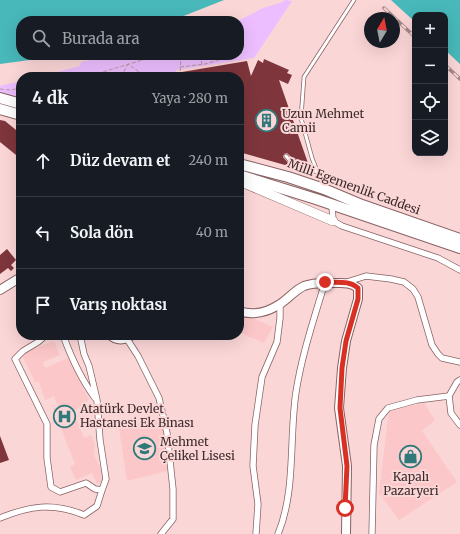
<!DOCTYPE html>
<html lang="tr">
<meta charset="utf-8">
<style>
body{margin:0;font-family:Merriweather,serif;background:#20242c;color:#f1f3f6}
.controls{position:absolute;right:12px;top:12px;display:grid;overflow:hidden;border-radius:8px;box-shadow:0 4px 16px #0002}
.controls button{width:36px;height:36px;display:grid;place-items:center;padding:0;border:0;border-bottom:1px solid #363941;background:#171b24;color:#f1f3f6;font:20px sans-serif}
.compass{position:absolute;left:364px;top:12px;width:36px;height:36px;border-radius:50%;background:#171b24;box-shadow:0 4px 16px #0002;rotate:10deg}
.stop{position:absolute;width:12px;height:12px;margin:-9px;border:3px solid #d93025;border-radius:50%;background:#fff}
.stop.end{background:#d93025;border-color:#fff;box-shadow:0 1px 4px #0008}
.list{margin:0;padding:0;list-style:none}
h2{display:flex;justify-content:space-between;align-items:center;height:52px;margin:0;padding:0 16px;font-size:17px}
h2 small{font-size:13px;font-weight:400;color:#9ea1a6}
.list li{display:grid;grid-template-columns:26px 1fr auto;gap:12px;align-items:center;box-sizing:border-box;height:72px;padding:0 16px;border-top:1px solid #363941}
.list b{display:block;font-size:15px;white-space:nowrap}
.list em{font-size:13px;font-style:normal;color:#9ea1a6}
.icon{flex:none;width:22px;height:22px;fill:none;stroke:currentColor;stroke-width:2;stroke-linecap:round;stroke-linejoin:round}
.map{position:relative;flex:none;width:460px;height:534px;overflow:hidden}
.search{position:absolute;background:#171b24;box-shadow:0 4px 16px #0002;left:16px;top:16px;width:228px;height:44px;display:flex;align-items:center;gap:10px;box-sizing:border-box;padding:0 14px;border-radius:16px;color:#9ea1a6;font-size:15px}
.panel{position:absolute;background:#171b24;box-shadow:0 4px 16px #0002;left:16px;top:72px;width:228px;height:268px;border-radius:16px}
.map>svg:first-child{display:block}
</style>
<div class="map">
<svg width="460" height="534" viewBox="0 0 460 534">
<rect width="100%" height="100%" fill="#fbd6d7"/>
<!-- built -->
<path fill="#fcc7c8" d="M 239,312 L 273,327 L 264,343 L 239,332 Z
M 54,341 L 60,355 L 43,362 L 45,368 L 68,358 L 89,400 L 73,412 L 84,438 L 91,435 L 95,444 L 94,455 L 106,479 L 97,484 L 92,473 L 76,480 L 70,467 L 75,464 L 53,408 L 58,407 L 54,396 L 45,400 L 39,382 L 35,382 L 21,353 Z
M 424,403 L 435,420 L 422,431 L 457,482 L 399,520 L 379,493 L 389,411 Z
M 161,419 L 171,470 L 127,481 L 119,428 Z"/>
<!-- green -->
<path fill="#edbeff" d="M 285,0 L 292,1 L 254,58 L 176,70 L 176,77 L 37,77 L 80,66 L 81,62 L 116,55 L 122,55 L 128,59 L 141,55 L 239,55 L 238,21 L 263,8 L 283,2 Z
M 21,81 L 21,101 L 0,95 L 0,86 Z"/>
<!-- water -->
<path fill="#48b8ba" d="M 0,0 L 224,0 L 171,21 L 21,21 L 21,55 L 54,55 L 37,59 L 0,64 Z
M 391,0 L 460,0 L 460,64 L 445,50 L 445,15 L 415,15 L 415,22 Z"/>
<!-- building -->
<path fill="#7e353c" d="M 264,59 L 289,70 L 287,73 L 292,75 L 288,84 L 279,80 L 309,166 L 295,161 L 287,153 L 284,154 L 283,157 L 292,167 L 239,152 L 239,77 L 181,77 L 182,72 L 247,61 L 251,76 L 258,60 L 263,63 Z
M 0,120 L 5,121 L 21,134 L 21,159 L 0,142 Z
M 7,249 L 16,260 L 11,265 L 14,268 L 11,271 L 8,268 L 0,274 L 0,255 Z
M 0,436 L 9,460 L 0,463 Z"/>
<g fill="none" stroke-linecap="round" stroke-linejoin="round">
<defs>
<path id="lane" d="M 286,156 L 293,164 L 317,172
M 323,186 L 312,158 L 301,118 L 304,77 L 354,0"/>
<path id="street" d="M 332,205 L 333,221 L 342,226 L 438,258 L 460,270
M 347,282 L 366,276 L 391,279 L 404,282 L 413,289 L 418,297 L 432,345 L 438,354 L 442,358 L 460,362
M 63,335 C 71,357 81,379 95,398
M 80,335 L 84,354 L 89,366 L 97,400 L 100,440 L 106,479 L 102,490
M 127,339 L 138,356 L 159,398 L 167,433 L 173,489 L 173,519 L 161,534
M 449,396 L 451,413 L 460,425
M 0,518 C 30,506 53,502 84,515 L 97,506 L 102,490 L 95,489 L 86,483 L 60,492 L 51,487 L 47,458 L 47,424 L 15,359 L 23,351 L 38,342 L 46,335
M 256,534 L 258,504 L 253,466 L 255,425 L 262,377 L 277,342 L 280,318 L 280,305
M 278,534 C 296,491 289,438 296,392 C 302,354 314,319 325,282
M 372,534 L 374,445 L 379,419 L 388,408 L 417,400 L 449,396 L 457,382 L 460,380"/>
<path id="secondary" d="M 0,290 L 21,277
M 239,311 C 253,316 268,312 280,304 C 288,299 295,290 304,286 C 314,282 325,283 335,283 C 344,283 350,282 358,288 L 358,299 L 346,341 L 342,368 L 339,408 L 347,466 L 346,534
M 110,335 C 116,341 125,341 132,335"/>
<path id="primary" d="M 239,181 L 333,221"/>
<path id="highway" d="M 0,98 L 21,104
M 0,109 L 21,115
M 239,164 L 288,177 L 324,189 L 362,205 L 460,239
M 239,175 L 316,199 L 460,248"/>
</defs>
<!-- lane casing -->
<use href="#lane" stroke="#896263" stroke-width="4.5"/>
<!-- street casing -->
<use href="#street" stroke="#896263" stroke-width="7"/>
<!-- secondary casing -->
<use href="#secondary" stroke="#896263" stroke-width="10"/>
<!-- primary casing -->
<use href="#primary" stroke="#896263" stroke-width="10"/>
<!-- highway casing -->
<use href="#highway" stroke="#896263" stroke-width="12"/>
<!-- path -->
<path stroke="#b99b9c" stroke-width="1" stroke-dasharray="4 2" stroke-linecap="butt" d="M 239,41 L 242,53 L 239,54
M 200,55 L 202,64
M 211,55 L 213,62
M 180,67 L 205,64 L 236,55
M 86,77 L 159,55
M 121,77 L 128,64 L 146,77
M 180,77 L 181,55
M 0,89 L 10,90 L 21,88
M 326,180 L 336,183 L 348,190"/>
<!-- lane -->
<use href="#lane" stroke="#fff" stroke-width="3"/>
<!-- street -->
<use href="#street" stroke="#fff" stroke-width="5.5"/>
<!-- secondary -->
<use href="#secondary" stroke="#fff" stroke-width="8"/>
<!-- primary -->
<use href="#primary" stroke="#fff" stroke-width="9"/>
<!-- highway -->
<use href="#highway" stroke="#fff" stroke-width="10"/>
<defs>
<path id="rail" d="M 384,8 L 415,37
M 445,65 L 460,79"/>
</defs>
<!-- rail casing -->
<use href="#rail" stroke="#a5898a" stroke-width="3.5"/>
<!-- rail -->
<use href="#rail" stroke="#fbd6d7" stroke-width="2" stroke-dasharray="6" stroke-linecap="butt"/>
</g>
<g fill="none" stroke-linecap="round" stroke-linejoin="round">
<!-- route -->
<path stroke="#d93025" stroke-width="5" d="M 325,282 C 337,283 349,280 358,288 L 358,299 L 346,341 L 342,368 L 340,408 L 347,466 L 345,508"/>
</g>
<!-- icons -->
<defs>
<symbol id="building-ring" viewBox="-11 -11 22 22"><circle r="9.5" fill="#fbd6d7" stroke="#2f797a" stroke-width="1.5"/><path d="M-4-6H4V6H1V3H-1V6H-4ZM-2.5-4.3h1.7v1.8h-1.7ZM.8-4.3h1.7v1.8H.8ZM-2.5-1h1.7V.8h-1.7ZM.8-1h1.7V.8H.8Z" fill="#2f797a"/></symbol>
<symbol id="hospital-ring" viewBox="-11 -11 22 22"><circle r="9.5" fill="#fbd6d7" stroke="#2f797a" stroke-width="1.5"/><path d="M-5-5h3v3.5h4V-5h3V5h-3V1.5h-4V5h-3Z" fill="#2f797a"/></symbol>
<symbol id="school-ring" viewBox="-11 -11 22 22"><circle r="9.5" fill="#fbd6d7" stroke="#2f797a" stroke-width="1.5"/><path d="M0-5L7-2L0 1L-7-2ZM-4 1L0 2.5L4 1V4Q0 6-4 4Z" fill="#2f797a"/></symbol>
<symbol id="shop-ring" viewBox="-11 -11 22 22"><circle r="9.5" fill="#fbd6d7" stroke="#2f797a" stroke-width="1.5"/><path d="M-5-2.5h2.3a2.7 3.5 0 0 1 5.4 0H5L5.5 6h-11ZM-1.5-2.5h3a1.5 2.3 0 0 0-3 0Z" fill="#2f797a"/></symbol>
</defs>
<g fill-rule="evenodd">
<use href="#building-ring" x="254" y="108" width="25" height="25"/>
<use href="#hospital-ring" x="52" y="404" width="25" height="25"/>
<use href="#school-ring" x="132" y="436" width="25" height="25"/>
<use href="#shop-ring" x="398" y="444" width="25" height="25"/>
</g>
<g text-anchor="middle" stroke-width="4" stroke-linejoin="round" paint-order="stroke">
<!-- poi labels -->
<g font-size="12" fill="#3d2b2c" stroke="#fbd6d7" text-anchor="start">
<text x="282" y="118">Uzun Mehmet<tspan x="282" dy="14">Camii</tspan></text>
<text x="80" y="413">Atatürk Devlet<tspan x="80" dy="14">Hastanesi Ek Binası</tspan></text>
<text x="160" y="446">Mehmet<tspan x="160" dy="14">Çelikel Lisesi</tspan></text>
<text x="411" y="481" text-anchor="middle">Kapalı<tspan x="411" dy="14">Pazaryeri</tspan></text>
</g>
<!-- street labels -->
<g font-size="12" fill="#3d2b2c" stroke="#fbd6d7">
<text transform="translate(354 187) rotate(20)" y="4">Milli Egemenlik Caddesi</text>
</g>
</g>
</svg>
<div class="controls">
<button>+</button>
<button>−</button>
<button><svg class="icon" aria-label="locate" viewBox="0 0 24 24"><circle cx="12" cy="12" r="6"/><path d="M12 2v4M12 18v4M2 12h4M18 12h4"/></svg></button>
<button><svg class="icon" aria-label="layers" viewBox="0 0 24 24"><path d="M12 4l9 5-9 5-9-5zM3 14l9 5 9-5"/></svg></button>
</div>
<svg class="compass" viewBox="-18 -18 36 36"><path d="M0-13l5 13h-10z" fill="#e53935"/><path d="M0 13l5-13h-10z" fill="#9ea1a6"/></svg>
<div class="stop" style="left:345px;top:508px"></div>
<div class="stop end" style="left:325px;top:282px"></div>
<div class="search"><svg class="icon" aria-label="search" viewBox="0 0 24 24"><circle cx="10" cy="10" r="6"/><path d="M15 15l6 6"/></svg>Burada ara</div>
<section class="panel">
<h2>4 dk<small>Yaya · 280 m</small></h2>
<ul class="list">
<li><svg class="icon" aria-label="ahead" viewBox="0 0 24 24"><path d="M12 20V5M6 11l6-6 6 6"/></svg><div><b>Düz devam et</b></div><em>240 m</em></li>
<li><svg class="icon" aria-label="left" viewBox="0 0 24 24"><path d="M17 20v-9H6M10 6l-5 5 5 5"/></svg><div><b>Sola dön</b></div><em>40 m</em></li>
<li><svg class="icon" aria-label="arrive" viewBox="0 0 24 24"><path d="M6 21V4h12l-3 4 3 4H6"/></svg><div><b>Varış noktası</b></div></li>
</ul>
</section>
</div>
